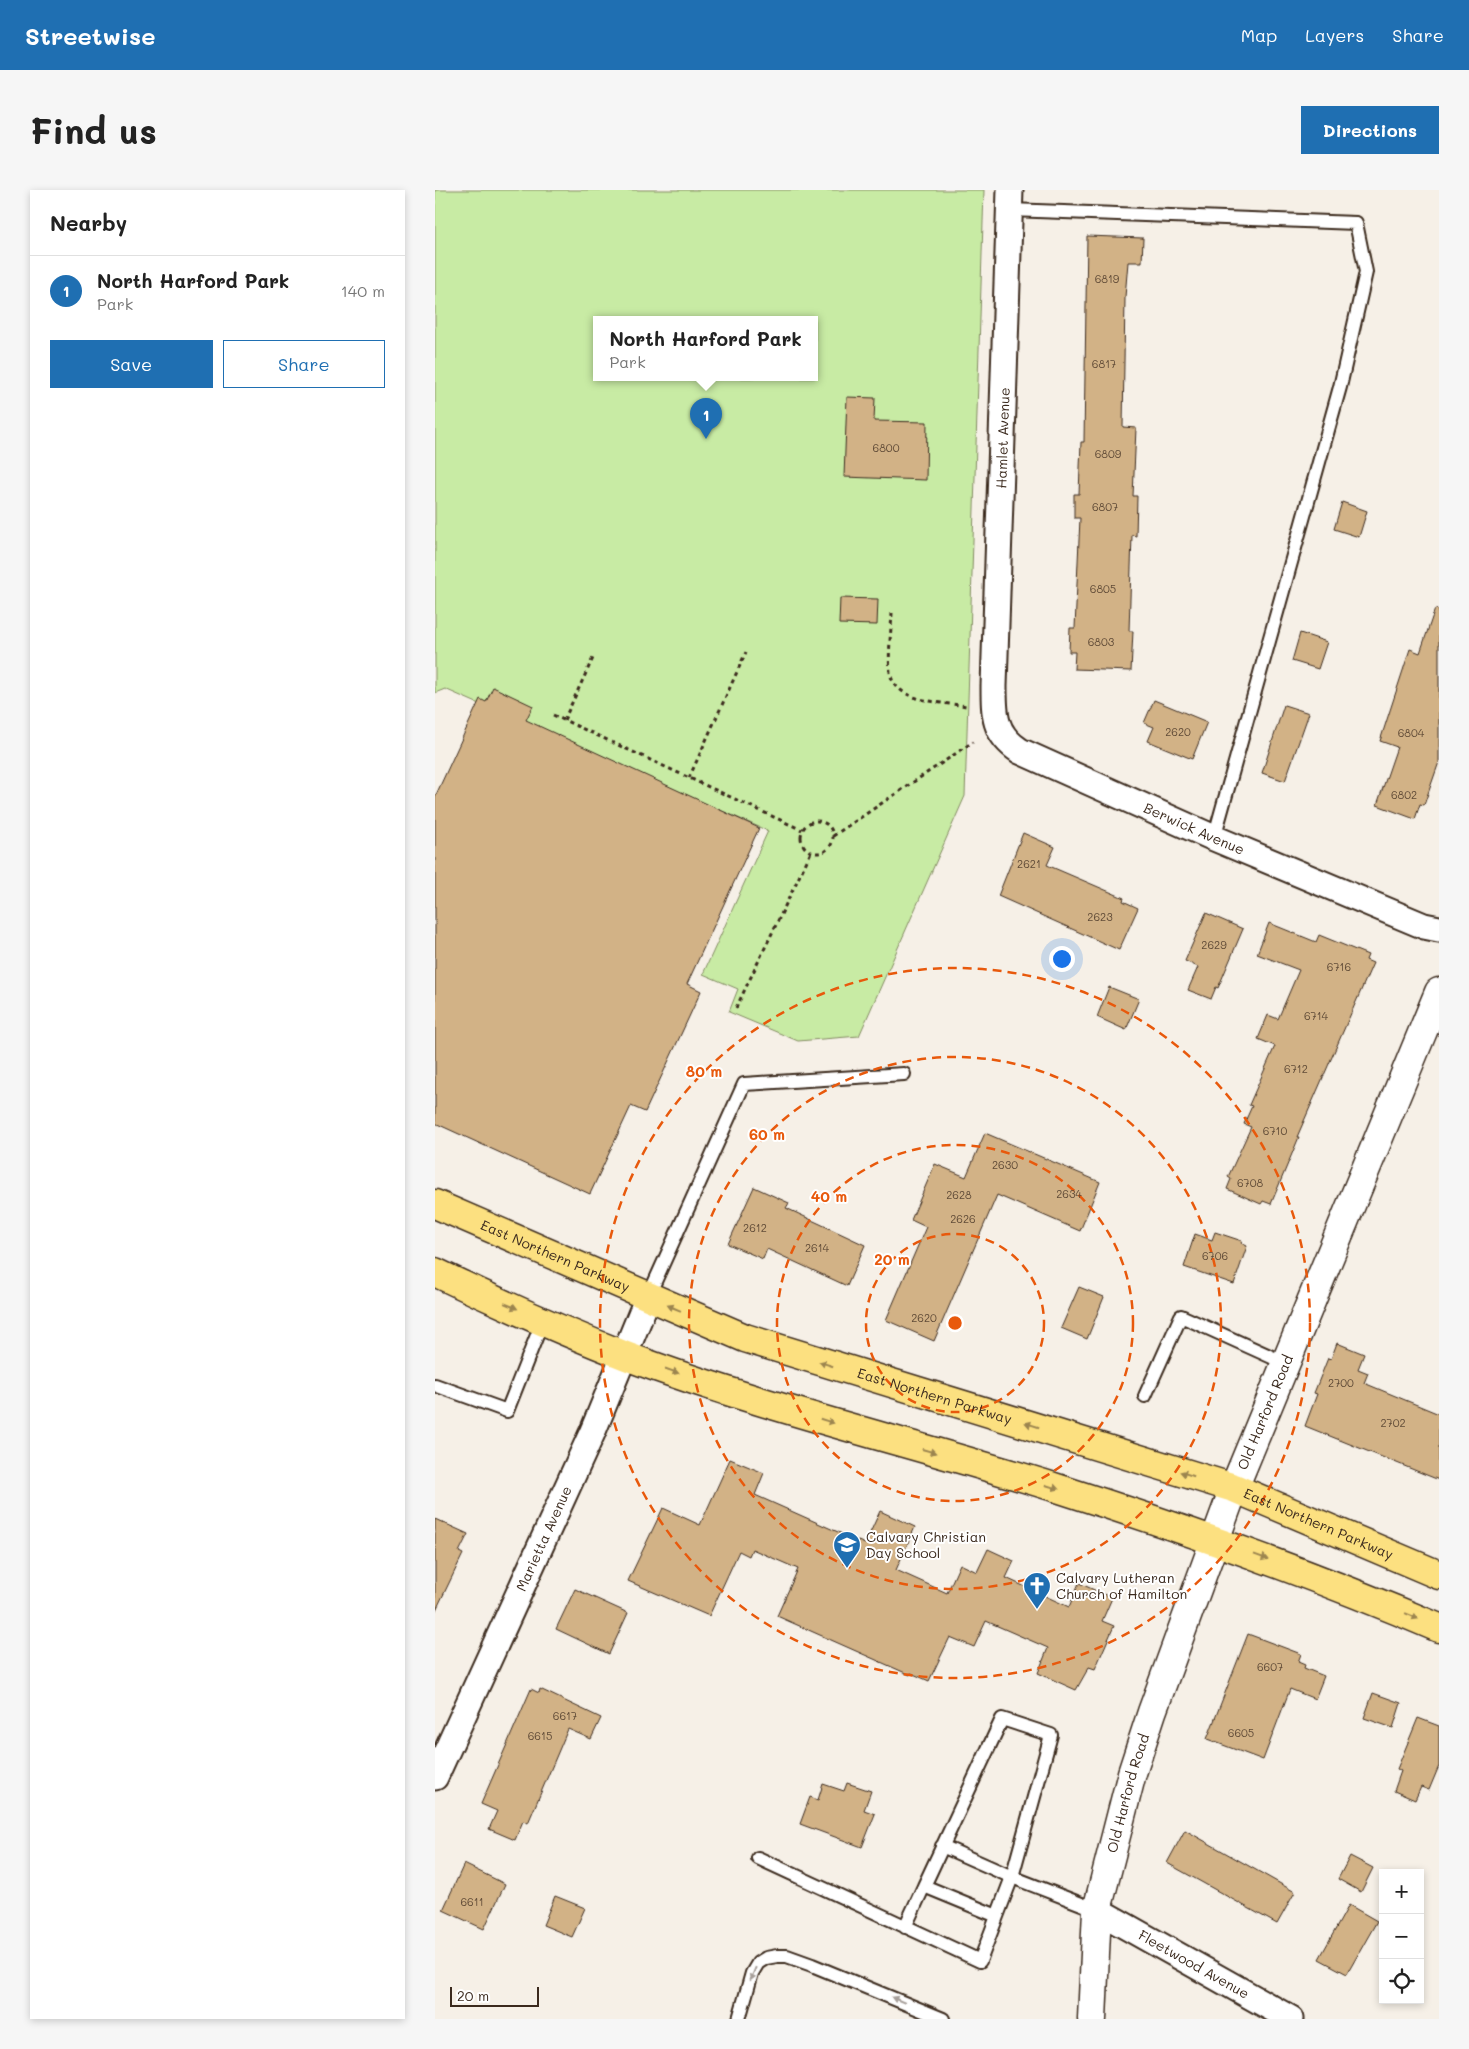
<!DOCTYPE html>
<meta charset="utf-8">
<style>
body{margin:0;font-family:Mali,sans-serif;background:#f6f6f6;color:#222}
.controls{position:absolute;right:15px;bottom:15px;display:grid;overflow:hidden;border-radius:0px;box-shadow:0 2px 8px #0003}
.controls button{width:45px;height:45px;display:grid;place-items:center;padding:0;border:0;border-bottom:1px solid #e0e0e0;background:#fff;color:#222;font:25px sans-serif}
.scale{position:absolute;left:15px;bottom:12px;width:89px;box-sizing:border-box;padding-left:5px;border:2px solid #3b2a1e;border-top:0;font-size:14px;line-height:18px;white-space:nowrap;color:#3b2a1e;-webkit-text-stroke:4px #fff;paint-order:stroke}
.you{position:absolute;left:626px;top:768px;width:18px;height:18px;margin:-12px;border:4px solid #fff;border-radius:50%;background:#1a73e8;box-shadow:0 0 0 8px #1a73e833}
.badge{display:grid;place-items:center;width:32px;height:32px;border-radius:50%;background:#1f6fb2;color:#fff;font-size:16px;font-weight:700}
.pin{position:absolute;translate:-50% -41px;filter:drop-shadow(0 1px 2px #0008)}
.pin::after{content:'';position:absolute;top:26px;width:18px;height:15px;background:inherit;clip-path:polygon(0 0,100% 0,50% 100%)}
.popup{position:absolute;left:158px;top:126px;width:225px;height:65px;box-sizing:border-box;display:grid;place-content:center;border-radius:0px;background:#fff;filter:drop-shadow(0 1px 4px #0005);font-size:16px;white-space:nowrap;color:#767676}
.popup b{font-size:19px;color:#222}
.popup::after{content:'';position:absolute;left:50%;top:100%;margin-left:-10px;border:10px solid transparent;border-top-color:#fff}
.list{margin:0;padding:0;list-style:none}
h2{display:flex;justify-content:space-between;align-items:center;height:65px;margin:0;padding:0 20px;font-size:21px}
h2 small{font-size:16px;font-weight:400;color:#767676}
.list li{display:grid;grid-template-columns:32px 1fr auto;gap:15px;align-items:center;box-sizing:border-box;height:70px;padding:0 20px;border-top:1px solid #e0e0e0}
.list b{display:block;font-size:19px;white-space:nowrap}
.list p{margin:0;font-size:16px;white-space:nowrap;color:#767676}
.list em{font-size:16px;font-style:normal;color:#767676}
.actions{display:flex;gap:10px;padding:15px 20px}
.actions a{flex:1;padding:11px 0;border:1px solid #1f6fb2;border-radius:0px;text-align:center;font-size:18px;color:#1f6fb2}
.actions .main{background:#1f6fb2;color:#fff}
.icon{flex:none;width:28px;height:28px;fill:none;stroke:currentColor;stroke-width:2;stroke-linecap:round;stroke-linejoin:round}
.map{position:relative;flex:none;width:1004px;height:1829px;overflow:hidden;border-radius:0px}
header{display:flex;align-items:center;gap:30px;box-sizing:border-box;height:70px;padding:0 25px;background:#1f6fb2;color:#fff}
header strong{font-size:24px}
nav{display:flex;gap:28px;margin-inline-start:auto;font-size:18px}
.intro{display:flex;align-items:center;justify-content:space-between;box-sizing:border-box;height:120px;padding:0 30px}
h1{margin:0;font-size:35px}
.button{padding:12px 22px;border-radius:0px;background:#1f6fb2;color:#fff;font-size:18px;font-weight:700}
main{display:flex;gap:30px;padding:0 30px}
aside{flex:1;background:#fff;border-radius:0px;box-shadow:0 2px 8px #0003}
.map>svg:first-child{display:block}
</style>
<header>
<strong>Streetwise</strong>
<nav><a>Map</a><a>Layers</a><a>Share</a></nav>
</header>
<div class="intro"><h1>Find us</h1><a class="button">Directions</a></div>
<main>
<aside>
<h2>Nearby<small></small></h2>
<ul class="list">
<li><span class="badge">1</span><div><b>North Harford Park</b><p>Park</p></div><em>140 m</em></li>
</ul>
<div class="actions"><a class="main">Save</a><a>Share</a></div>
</aside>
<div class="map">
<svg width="1004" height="1829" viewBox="0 0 1004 1829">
<rect width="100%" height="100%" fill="#f6f0e7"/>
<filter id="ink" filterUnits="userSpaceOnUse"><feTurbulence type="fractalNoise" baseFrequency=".02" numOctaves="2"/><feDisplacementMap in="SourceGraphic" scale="10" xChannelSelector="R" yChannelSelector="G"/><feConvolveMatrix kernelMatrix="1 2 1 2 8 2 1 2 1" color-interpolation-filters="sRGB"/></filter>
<g filter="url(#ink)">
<!-- green -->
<path fill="#c8eba4" stroke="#828a61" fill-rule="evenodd" d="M 0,0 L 549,0 L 530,606 L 424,846 L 363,851 L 294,822 L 303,799 L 268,784 L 333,641 L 10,499 L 0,503 ZM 162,130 L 380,130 L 380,188 L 162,188 Z"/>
<!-- building -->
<path fill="#d2b286" stroke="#3b2a1e" d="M 652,46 L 708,48 L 707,72 L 693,72 L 690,107 L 688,237 L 701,238 L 698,306 L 702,306 L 701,346 L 697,345 L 694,441 L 698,441 L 696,481 L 639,479 L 640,462 L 634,462 L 635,438 L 640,438 L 645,328 L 639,328 L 639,304 L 644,304 L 646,252 L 649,252 Z
M 412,207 L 440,208 L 439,231 L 492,232 L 491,290 L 409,287 Z
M 907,312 L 932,321 L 924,347 L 899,339 Z
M 405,408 L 443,409 L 442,435 L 404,434 Z
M 1000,419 L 1004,420 L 1004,572 L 989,615 L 985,614 L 980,629 L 942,615 L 962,557 L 945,551 L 975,459 L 985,463 Z
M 865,443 L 892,452 L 883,479 L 857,471 Z
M 58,497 L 98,516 L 91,530 L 324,638 L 252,794 L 266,801 L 210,922 L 196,916 L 155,1004 L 0,933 L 0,607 L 45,509 L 51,512 Z
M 719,510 L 772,532 L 757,569 L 713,551 L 719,537 L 709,533 Z
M 849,515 L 874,523 L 850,591 L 827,583 Z
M 588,643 L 620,657 L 612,675 L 689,708 L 688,711 L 703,718 L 684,760 L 563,706 Z
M 771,723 L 808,739 L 783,798 L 781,797 L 776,809 L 753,800 L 763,777 L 750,771 Z
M 834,733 L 881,752 L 884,745 L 933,765 L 931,770 L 938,773 L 862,947 L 864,947 L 836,1014 L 828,1011 L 826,1014 L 792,999 L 796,989 L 793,987 L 816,937 L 809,934 L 817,916 L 814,915 L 840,856 L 823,849 L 833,825 L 843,829 L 864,780 L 822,764 Z
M 674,797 L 704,809 L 691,840 L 662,827 Z
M 550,943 L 665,992 L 645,1041 L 562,1005 L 499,1151 L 451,1130 L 491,1037 L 476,1030 L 500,974 L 531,987 Z
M 319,997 L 354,1013 L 351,1018 L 430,1055 L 412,1096 L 332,1059 L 328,1069 L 293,1054 Z
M 780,1042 L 807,1051 L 806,1053 L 812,1056 L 799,1094 L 749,1077 L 760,1044 L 777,1050 Z
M 644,1097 L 669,1107 L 652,1149 L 626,1138 Z
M 902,1153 L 929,1164 L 923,1179 L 933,1183 L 929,1193 L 1004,1224 L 1004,1290 L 870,1236 L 882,1204 L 879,1203 L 893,1168 L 896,1169 Z
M 295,1269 L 329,1283 L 320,1305 L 430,1354 L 445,1321 L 480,1337 L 461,1380 L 512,1403 L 525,1374 L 542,1382 L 553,1359 L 579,1371 L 571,1388 L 634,1417 L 644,1393 L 677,1408 L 667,1431 L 679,1436 L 660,1479 L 654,1477 L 641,1500 L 603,1483 L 613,1458 L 551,1431 L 539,1457 L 515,1447 L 494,1491 L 476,1483 L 475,1485 L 342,1426 L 363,1379 L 317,1359 L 314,1366 L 304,1361 L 274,1426 L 193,1391 L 228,1318 L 265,1335 Z
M 0,1329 L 33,1344 L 24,1362 L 28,1364 L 0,1422 Z
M 140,1399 L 193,1423 L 174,1464 L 121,1439 Z
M 813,1444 L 866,1464 L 863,1472 L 870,1475 L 869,1478 L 889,1486 L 880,1509 L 855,1499 L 828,1570 L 772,1549 Z
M 96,1499 L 104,1503 L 105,1499 L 166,1528 L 156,1549 L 133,1539 L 93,1633 L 88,1631 L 80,1650 L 54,1639 L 62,1621 L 46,1614 Z
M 938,1503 L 966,1513 L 958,1538 L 929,1528 Z
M 983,1528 L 1004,1536 L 1004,1576 L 994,1600 L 986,1597 L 980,1610 L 959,1601 L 966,1581 L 962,1579 Z
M 412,1593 L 436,1601 L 429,1620 L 440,1624 L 427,1657 L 365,1634 L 375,1607 L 383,1610 L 388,1594 L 409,1601 Z
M 750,1640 L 860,1702 L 842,1734 L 732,1673 Z
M 915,1666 L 938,1678 L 926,1702 L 903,1689 Z
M 29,1674 L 70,1694 L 49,1739 L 8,1720 Z
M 120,1706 L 150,1718 L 137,1747 L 108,1735 Z
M 914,1715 L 942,1731 L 912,1784 L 884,1769 Z"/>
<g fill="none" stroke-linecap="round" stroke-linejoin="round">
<defs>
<path id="service" d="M 575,20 L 921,33 L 931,82 L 905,197 L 779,648
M 213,1107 L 309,894 L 469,884
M 0,1195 L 72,1221 L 108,1130
M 710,1206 L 746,1126 L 850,1173
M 323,1668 L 545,1771 L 577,1687 L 662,1720
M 489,1696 L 567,1529 L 616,1545 L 577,1687 L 507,1656
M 470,1737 L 489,1696 L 562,1726
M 304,1829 L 317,1783 L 323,1773 L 331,1768 L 342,1766 L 352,1766 L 377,1775 L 508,1829"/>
<g id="minor">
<path id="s1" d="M 575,0 L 559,496 C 559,525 559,544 585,561 L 779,648 L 989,736 L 1004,739"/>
<path id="s2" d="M 0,1587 L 158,1241 L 213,1107"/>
<path id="s3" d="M 662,1720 L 856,1829"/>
</g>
<g id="tertiary">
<path id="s4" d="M 657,1829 L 662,1720 L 697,1583 L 717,1522 L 799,1298 L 1004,802"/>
</g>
<g id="primary">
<path id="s5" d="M 0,1014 L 310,1148 L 799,1298 L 1004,1385"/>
<path d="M 0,1082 C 62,1112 127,1141 191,1166 C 332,1219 479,1253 622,1298 C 751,1339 879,1385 1004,1438"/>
</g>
</defs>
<!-- service casing -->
<use href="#service" stroke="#3b2a1e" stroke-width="16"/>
<!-- minor casing -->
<use href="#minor" stroke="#3b2a1e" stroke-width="29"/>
<!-- tertiary casing -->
<use href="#tertiary" stroke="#3b2a1e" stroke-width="31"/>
<!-- primary casing -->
<use href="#primary" stroke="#3b2a1e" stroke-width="31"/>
<!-- path -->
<path stroke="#3b2a1e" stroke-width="3" stroke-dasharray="4 4" stroke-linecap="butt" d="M 457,423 C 456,442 453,463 455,482 C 459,513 508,512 531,516
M 118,525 L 367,640
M 129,530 L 158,468
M 254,588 L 311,462
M366 647a16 16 0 1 1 32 0a16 16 0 1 1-32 0Z
M 398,646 L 538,552
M 301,818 L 376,662"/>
<!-- service -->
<use href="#service" stroke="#fff" stroke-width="12"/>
<!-- minor -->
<use href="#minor" stroke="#fff" stroke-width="25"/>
<!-- tertiary -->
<use href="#tertiary" stroke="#fff" stroke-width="28"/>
<!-- primary -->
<use href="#primary" stroke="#fce080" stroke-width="28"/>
</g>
<!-- one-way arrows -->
<defs><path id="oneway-solid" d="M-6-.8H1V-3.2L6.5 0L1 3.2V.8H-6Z" transform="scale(1.25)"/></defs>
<g fill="#9c854f">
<use href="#oneway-solid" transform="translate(76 1116) rotate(23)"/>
<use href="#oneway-solid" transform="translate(239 1118) rotate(-157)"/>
<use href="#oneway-solid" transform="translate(391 1174) rotate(-162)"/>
<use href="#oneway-solid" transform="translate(237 1181) rotate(19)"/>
<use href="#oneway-solid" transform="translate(392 1231) rotate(17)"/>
<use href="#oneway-solid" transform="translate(597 1235) rotate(-163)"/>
<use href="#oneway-solid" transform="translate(494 1261) rotate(16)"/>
<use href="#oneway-solid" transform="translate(752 1284) rotate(-163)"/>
<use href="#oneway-solid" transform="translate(617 1297) rotate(17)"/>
<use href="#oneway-solid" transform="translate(826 1367) rotate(20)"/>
<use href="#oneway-solid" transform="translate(977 1426) rotate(23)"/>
</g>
<g fill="#a79f9a">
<use href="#oneway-solid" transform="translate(318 1784) rotate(112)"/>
<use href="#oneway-solid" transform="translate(463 1810) rotate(-157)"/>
</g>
</g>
<!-- distance rings -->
<g fill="none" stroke="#e8590c" stroke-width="2.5" stroke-dasharray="9 6">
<circle cx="520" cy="1133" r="89"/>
<circle cx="520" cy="1133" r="178"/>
<circle cx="520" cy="1133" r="266"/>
<circle cx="520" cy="1133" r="355"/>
</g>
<!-- icons -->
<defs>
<symbol id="school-pin" viewBox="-11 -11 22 30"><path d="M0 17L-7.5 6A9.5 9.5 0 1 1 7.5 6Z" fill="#1f6fb2" stroke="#fff"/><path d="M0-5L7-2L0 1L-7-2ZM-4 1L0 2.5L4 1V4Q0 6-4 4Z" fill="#fff"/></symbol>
<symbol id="church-pin" viewBox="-11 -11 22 30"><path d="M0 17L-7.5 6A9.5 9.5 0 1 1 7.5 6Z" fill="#1f6fb2" stroke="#fff"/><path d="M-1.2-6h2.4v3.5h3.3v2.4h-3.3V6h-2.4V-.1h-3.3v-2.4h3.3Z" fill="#fff"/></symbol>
</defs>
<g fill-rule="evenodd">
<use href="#school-pin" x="396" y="1339" width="32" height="43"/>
<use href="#church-pin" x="586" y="1380" width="32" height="43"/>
</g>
<g text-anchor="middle" stroke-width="4" stroke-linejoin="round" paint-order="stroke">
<!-- number labels -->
<g font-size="11" fill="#614c38">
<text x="672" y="93">6819</text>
<text x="669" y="178">6817</text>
<text x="451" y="262">6800</text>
<text x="673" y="268">6809</text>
<text x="670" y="321">6807</text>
<text x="668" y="403">6805</text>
<text x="666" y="456">6803</text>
<text x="743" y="546">2620</text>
<text x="976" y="547">6804</text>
<text x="969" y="609">6802</text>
<text x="594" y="678">2621</text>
<text x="665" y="731">2623</text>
<text x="779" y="759">2629</text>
<text x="904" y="781">6716</text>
<text x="881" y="830">6714</text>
<text x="861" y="883">6712</text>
<text x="840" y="945">6710</text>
<text x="570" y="979">2630</text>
<text x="815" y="997">6708</text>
<text x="634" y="1008">2634</text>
<text x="524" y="1009">2628</text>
<text x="528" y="1033">2626</text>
<text x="320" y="1042">2612</text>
<text x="382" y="1062">2614</text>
<text x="780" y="1070">6706</text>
<text x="489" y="1132">2620</text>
<text x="906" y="1197">2700</text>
<text x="958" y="1237">2702</text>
<text x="835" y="1481">6607</text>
<text x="130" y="1530">6617</text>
<text x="806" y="1547">6605</text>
<text x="105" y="1550">6615</text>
<text x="37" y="1716">6611</text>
</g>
<!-- street labels -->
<g font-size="14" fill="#3b2a1e" stroke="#fff">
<text transform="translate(568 248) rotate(-88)" y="5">Hamlet Avenue</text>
<text dy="5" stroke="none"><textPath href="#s1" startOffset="761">Berwick Avenue</textPath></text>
<text dy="5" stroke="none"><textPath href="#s5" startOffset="131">East Northern Parkway</textPath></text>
<text dy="5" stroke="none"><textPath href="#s5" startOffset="536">East Northern Parkway</textPath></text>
<text dy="5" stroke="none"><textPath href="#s4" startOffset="635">Old Harford Road</textPath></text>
<text dy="5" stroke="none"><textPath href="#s5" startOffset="941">East Northern Parkway</textPath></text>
<text dy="5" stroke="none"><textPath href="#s2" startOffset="262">Marietta Avenue</textPath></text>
<text dy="5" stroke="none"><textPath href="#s4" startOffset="230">Old Harford Road</textPath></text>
<text dy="5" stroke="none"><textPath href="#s3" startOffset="111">Fleetwood Avenue</textPath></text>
</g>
<!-- poi labels -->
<g font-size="14" fill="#3b2a1e" stroke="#fff" text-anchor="start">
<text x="431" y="1352">Calvary Christian<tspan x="431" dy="16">Day School</tspan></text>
<text x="621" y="1393">Calvary Lutheran<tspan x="621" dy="16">Church of Hamilton</tspan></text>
</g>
</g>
<circle cx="520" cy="1133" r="8" fill="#e8590c" stroke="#fff" stroke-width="2.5"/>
<g font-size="15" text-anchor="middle" font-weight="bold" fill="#e8590c" stroke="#fff" stroke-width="4" stroke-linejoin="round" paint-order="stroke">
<text x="269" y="887">80 m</text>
<text x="332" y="950">60 m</text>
<text x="394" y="1012">40 m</text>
<text x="457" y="1075">20 m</text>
</g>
</svg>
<div class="controls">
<button>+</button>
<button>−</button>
<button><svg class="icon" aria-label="locate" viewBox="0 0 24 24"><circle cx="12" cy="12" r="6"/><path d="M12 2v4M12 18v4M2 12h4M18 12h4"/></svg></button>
</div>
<div class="scale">20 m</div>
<div class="you"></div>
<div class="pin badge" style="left:271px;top:249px">1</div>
<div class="popup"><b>North Harford Park</b>Park</div>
</div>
</main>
